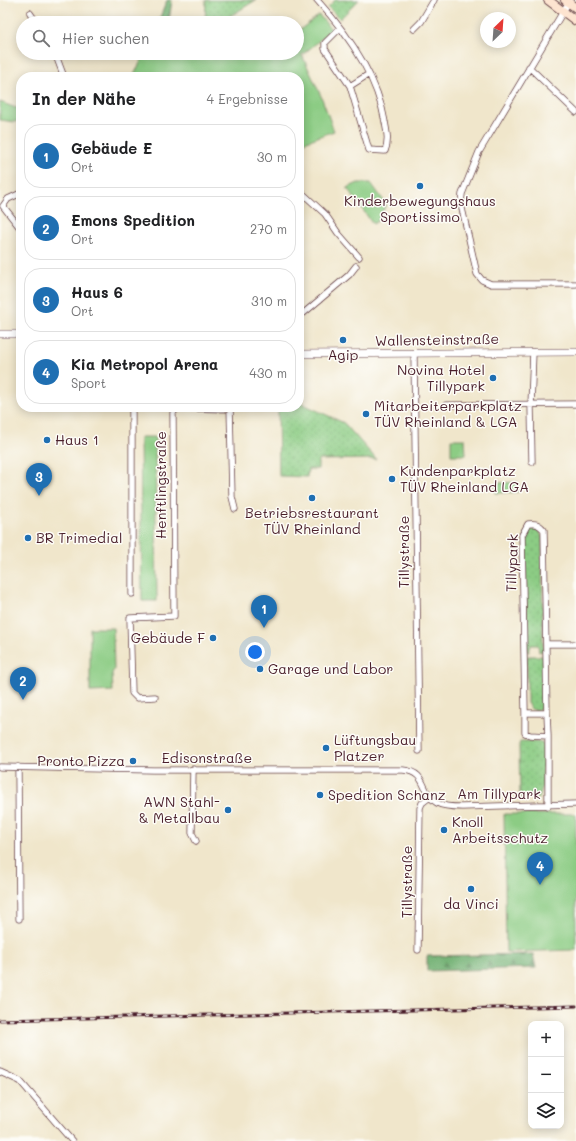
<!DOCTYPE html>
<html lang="de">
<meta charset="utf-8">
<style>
body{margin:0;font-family:Mali,sans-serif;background:#f6f6f6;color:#202124}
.controls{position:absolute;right:12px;bottom:12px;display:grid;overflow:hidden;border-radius:8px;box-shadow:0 2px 10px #0003}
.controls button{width:36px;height:36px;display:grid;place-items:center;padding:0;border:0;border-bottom:1px solid #e0e0e0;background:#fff;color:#202124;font:20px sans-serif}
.compass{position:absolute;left:480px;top:12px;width:36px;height:36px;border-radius:50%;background:#fff;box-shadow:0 2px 10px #0003;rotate:25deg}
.you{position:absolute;left:255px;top:652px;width:14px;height:14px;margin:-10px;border:3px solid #fff;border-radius:50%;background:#1a73e8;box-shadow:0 0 0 6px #1a73e833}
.badge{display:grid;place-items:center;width:26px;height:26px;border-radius:50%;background:#1f6fb2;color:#fff;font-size:13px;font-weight:700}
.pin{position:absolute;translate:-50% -33px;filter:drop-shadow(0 1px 2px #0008)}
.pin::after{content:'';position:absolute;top:21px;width:14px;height:12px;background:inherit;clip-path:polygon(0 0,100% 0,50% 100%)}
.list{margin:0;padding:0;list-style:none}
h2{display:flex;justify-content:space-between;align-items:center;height:52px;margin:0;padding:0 16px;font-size:17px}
h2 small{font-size:13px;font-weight:400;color:#757577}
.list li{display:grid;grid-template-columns:26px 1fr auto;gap:12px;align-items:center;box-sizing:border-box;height:64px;margin:0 8px 8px;padding:0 8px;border:1px solid #e0e0e0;border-radius:16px}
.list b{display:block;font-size:15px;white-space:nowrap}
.list p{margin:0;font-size:13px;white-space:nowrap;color:#757577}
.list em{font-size:13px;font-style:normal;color:#757577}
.icon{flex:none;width:22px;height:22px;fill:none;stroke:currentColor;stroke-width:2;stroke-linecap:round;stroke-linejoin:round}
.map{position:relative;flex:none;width:576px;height:1141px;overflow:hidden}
.search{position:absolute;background:#fff;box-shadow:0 2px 10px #0003;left:16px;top:16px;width:288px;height:44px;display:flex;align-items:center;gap:10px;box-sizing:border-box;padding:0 14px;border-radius:22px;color:#757577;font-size:15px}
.panel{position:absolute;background:#fff;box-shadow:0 2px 10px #0003;left:16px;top:72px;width:288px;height:340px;border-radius:16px}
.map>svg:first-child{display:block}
</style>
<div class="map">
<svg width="576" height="1141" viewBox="0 0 576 1141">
<defs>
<pattern id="grass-dots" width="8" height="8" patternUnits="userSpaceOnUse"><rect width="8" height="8" fill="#8ccc84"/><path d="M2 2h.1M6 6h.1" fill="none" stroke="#7aaf72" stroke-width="1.8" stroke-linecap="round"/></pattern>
<pattern id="forest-firs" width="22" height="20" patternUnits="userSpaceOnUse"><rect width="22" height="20" fill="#71b072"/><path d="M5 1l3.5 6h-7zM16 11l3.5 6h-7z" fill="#5f8f5e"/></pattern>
</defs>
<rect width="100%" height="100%" fill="#fdfcf7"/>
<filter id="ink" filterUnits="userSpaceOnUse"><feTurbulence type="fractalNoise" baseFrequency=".025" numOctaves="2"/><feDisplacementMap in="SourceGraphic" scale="8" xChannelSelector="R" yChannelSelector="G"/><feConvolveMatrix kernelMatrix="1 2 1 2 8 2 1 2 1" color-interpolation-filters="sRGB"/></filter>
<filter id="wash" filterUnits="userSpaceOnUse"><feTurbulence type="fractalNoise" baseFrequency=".012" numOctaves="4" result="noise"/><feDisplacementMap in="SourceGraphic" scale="16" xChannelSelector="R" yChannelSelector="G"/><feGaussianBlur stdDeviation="0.9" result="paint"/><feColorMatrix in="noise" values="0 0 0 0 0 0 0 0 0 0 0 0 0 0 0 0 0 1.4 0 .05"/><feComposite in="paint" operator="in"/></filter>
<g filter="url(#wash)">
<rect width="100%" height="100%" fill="#f0e6cb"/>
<!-- grass -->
<path fill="url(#grass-dots)" stroke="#6b7658" d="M 206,0 L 256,0 L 219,23 L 205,23 Z
M 335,0 L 359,0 L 340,19 L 328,7 Z
M 299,398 L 303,404 L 344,423 L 376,459 L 318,460 L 318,469 L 308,469 L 307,477 L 279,476 L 278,407 L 299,407 Z
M 531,528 L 540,532 L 542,537 L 543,651 L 539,652 L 538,645 L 531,645 L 529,652 L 527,652 L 525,536 L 527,531 Z
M 527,656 L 543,656 L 544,705 C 540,710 535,712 530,708 L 527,703 Z
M 520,742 L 542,742 L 544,745 L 542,788 L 539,798 L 520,797 L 519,745 Z"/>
<!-- forest -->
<path fill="url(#forest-firs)" stroke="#5e684e" d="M 167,0 L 172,0 L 169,22 L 158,22 Z
M 533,954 L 536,968 L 427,971 L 427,956 Z"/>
<!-- green -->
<path fill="#8ccc84" stroke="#6b7658" d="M 319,15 L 332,30 L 302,55 L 321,96 L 334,131 L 299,144 L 299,77 L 133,77 L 145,53 L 203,53 L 203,56 L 230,53 L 297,53 L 297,32 Z
M 0,102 L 16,108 L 21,107 L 21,119 L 15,122 L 0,120 Z
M 358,183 L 371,183 L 386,204 L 379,220 L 373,224 L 347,188 Z
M 140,437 L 155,437 L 157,601 L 142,601 Z
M 451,439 L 465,439 L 466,455 L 451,455 Z
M 518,482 L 518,492 L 496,493 L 496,483 Z
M 90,628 L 113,628 L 114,670 L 112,673 L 113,691 L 90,692 Z
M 504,814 L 576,814 L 576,950 L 506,952 Z"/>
</g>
<g filter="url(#ink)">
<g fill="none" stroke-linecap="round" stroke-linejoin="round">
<defs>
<path id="minor" d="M 317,0 C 348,34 377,75 385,122 C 387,132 389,142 385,151 L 369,150 L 350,86 L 325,49 L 325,43 L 340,28
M 570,0 L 479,152 L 462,194 L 461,204 L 477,274 L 482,280 L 491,284 L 576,284
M 30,13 L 37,23
M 414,29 L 421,22 L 434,0
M 55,53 L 64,77
M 529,67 L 576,112
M 350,86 L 369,74
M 299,190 L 325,214 L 338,233 L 359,257
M 3,206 L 21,229
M 3,206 L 8,199 L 21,193
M 299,317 L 349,275 L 356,266
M 414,353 L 419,751
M 446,405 L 576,404
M 132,407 L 132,594
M 230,407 L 232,497 L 235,509
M 532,462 L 531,405 L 533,352
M 546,644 L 576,644
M 155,697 L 137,698 L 132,693 L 130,618 L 174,616 L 173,413 L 177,408 L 229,409
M 525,713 L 522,535 L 528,524 C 536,523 539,524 544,530 L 547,713
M 525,713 L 547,713 L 548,736 L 530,735 L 525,733 Z
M 548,736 L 548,806
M 0,767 L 153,770 L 403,770 C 428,772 420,793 437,803 C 444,807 454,807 462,807 L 576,804
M 18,767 L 19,919
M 193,769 L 192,833 L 196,841
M 418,950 L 420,808 L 422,803 L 431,796
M 0,1072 L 20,1081 L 72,1141"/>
<path id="tertiary" d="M 0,334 L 21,334
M 299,354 L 576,352"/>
<path id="secondary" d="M 548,0 L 576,21
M 565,0 L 576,8"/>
</defs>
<!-- minor casing -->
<use href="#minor" stroke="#633d43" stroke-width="7"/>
<!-- tertiary casing -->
<use href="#tertiary" stroke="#633d43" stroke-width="8"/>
<!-- secondary casing -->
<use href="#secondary" stroke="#633d43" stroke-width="10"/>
<!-- minor -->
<use href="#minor" stroke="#fff" stroke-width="5.5"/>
<!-- tertiary -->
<use href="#tertiary" stroke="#fff" stroke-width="7"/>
<!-- secondary -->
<use href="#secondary" stroke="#fde4d0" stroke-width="8"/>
<defs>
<path id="rail" d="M 0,1020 L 576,1006"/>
</defs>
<!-- rail casing -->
<use href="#rail" stroke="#4a1f2b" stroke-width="3"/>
<!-- rail -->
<use href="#rail" stroke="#fdfcf7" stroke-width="1.5" stroke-dasharray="4.5" stroke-linecap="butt"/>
</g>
</g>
<!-- markers -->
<g fill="#1f6fb2" stroke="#fdfcf7" stroke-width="1.5">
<circle cx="420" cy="186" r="4"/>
<circle cx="343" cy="340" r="4"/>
<circle cx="493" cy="378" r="4"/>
<circle cx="366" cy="414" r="4"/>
<circle cx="47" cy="440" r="4"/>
<circle cx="392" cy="479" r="4"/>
<circle cx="312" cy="498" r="4"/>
<circle cx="28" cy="538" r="4"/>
<circle cx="213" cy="638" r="4"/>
<circle cx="260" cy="669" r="4"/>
<circle cx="326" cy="748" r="4"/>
<circle cx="133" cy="761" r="4"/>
<circle cx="320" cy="795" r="4"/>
<circle cx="228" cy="810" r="4"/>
<circle cx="444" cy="830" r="4"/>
<circle cx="471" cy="889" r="4"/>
</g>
<g text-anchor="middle" stroke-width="3" stroke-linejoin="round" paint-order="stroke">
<!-- poi labels -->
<g font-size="14" fill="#4a1f2b" stroke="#fdfcf7" text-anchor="start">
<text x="420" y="206" text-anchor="middle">Kinderbewegungshaus<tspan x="420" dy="16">Sportissimo</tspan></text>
<text x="343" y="360" text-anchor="middle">Agip</text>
<text x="485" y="375" text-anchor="end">Novina Hotel<tspan x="485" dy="16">Tillypark</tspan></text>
<text x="374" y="411">Mitarbeiterparkplatz<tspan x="374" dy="16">TÜV Rheinland &amp; LGA</tspan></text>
<text x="55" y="445">Haus 1</text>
<text x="400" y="476">Kundenparkplatz<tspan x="400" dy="16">TÜV Rheinland LGA</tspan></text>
<text x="312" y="518" text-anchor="middle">Betriebsrestaurant<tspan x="312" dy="16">TÜV Rheinland</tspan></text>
<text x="36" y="543">BR Trimedial</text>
<text x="205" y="643" text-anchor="end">Gebäude F</text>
<text x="268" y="674">Garage und Labor</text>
<text x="334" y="745">Lüftungsbau<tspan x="334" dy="16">Platzer</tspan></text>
<text x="125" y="766" text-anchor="end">Pronto Pizza</text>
<text x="328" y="800">Spedition Schanz</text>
<text x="220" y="807" text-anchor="end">AWN Stahl-<tspan x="220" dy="16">&amp; Metallbau</tspan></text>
<text x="452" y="827">Knoll<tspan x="452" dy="16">Arbeitsschutz</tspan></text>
<text x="471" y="909" text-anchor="middle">da Vinci</text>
</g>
<!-- street labels -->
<g font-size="14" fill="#4a1f2b" stroke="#fdfcf7">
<text transform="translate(437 340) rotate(-1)" y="5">Wallensteinstraße</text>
<text transform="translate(161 485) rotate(-90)" y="5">Henftlingstraße</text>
<text transform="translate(404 552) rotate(-90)" y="5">Tillystraße</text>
<text transform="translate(512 563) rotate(-88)" y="5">Tillypark</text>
<text x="207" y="763">Edisonstraße</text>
<text x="499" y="799">Am Tillypark</text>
<text transform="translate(407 882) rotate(-90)" y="5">Tillystraße</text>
</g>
</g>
</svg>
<div class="controls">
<button>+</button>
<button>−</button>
<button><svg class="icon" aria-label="layers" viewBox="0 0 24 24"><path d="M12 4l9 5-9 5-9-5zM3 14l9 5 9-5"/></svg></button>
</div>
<svg class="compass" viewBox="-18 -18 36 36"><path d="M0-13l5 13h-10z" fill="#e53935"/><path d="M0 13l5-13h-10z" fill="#757577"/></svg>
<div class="you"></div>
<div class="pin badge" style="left:264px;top:628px">1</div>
<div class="pin badge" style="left:23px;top:700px">2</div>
<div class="pin badge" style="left:39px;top:496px">3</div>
<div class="pin badge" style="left:540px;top:885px">4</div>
<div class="search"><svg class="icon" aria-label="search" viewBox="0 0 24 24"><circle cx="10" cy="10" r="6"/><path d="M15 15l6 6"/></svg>Hier suchen</div>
<section class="panel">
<h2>In der Nähe<small>4 Ergebnisse</small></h2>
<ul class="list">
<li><span class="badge">1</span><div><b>Gebäude E</b><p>Ort</p></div><em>30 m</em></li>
<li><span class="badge">2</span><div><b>Emons Spedition</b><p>Ort</p></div><em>270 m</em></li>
<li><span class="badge">3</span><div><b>Haus 6</b><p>Ort</p></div><em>310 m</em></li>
<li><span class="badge">4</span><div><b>Kia Metropol Arena</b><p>Sport</p></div><em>430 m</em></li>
</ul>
</section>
</div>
